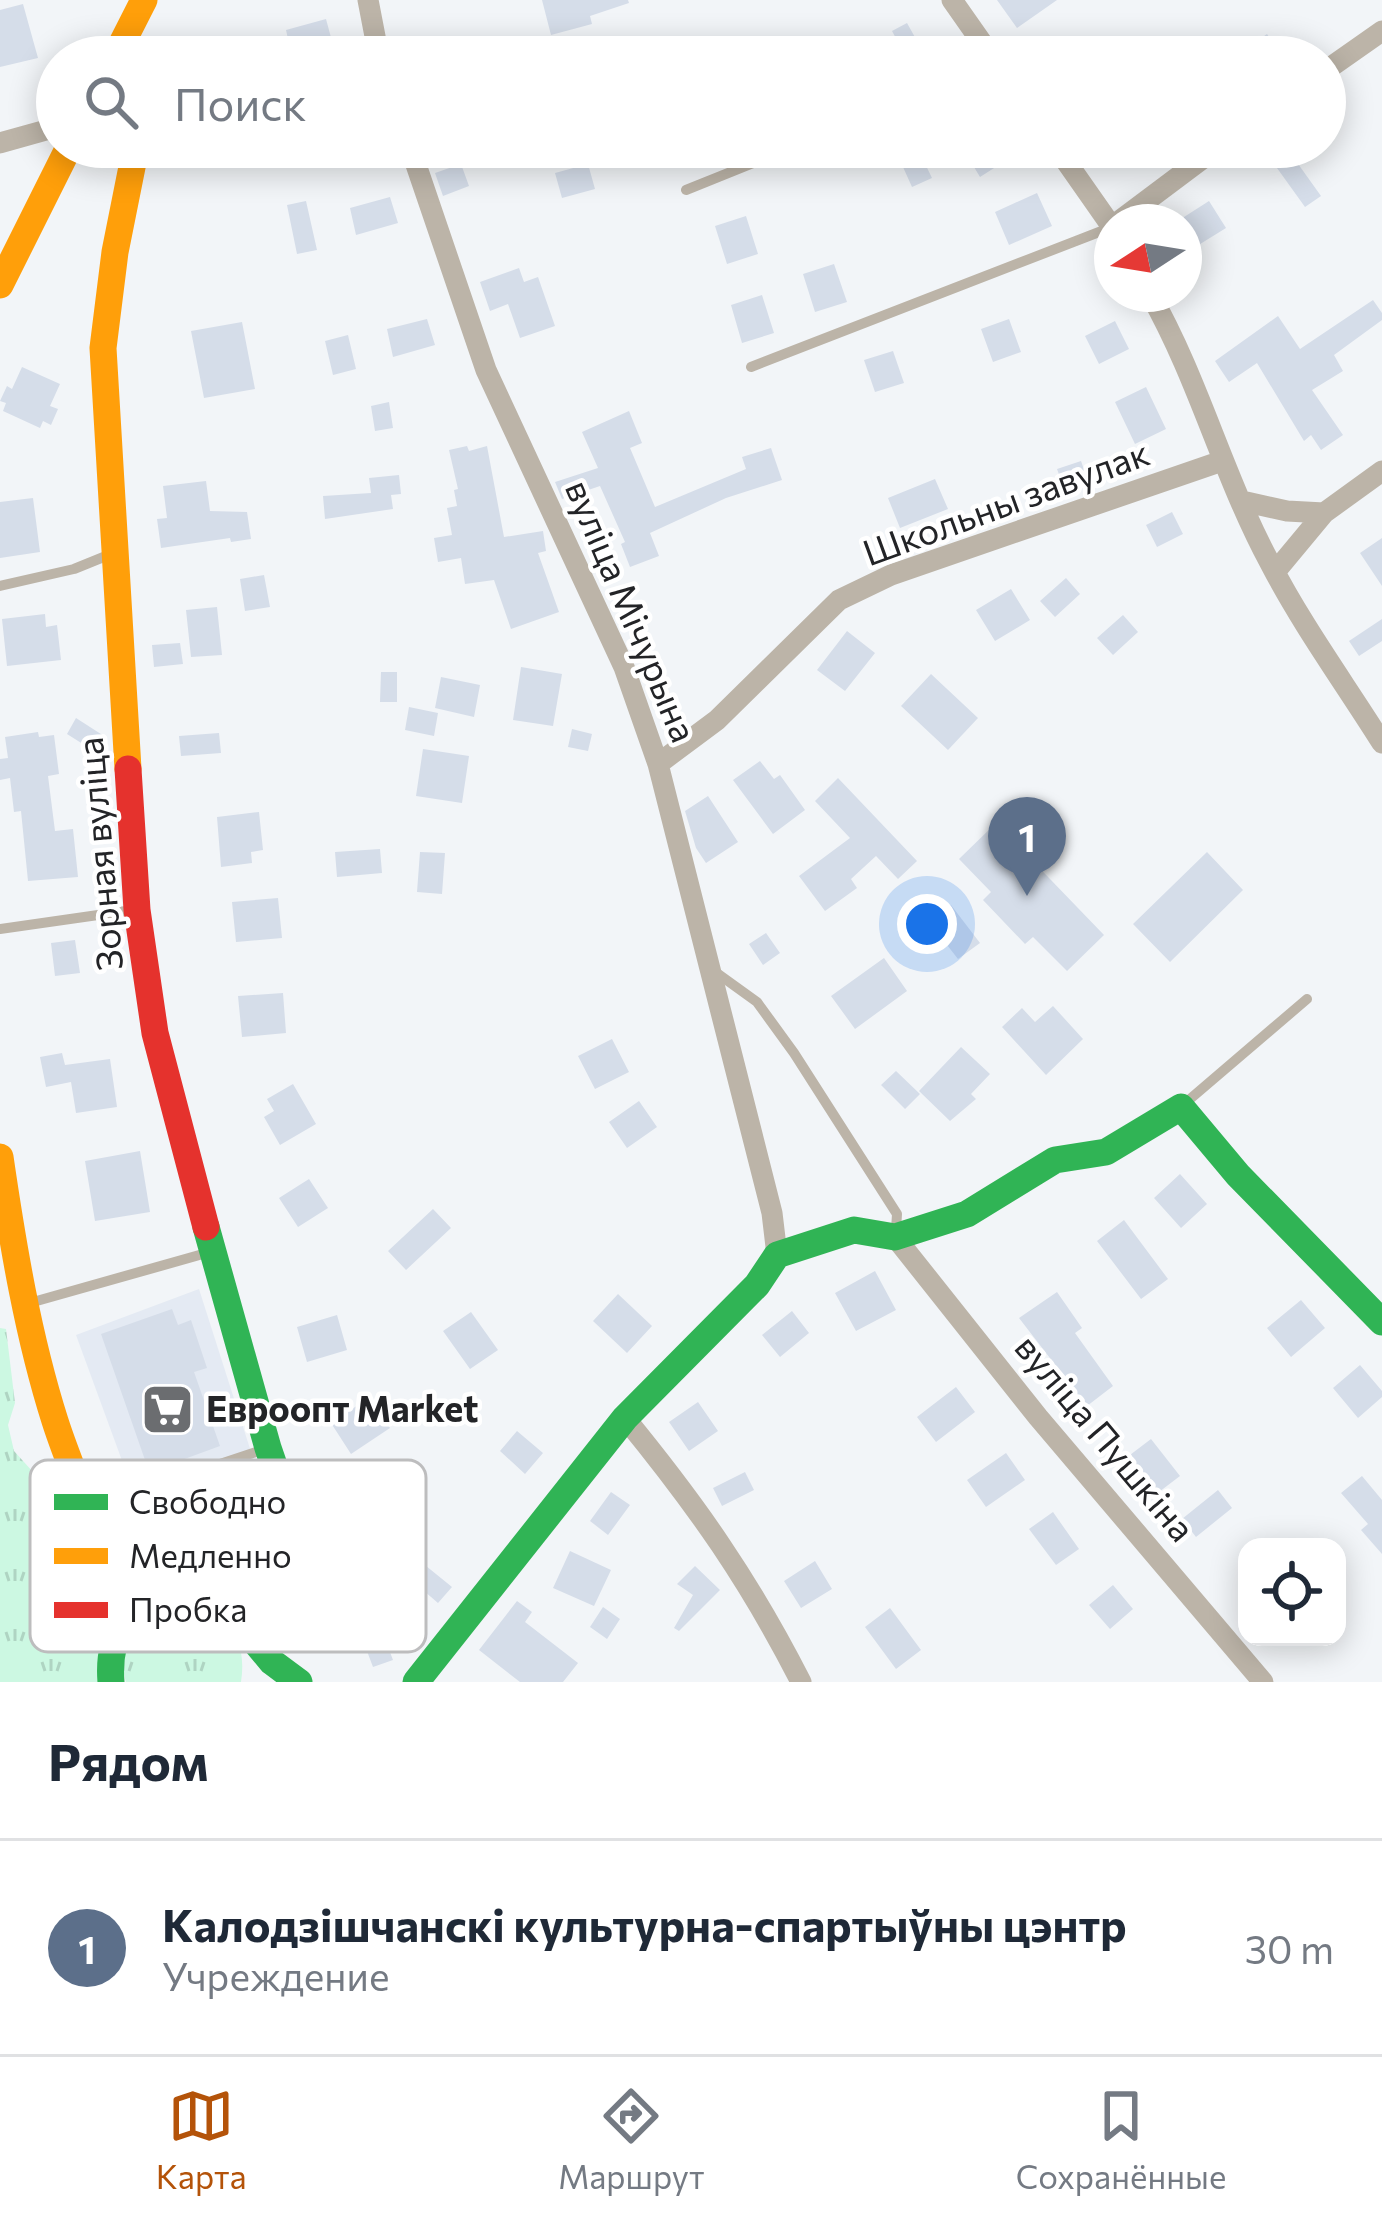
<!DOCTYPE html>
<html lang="ru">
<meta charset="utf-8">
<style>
body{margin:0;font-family:Commissioner,sans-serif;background:#f6f6f7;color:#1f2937}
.controls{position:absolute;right:36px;bottom:36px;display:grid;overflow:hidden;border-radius:24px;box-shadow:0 6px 30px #0003}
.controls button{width:108px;height:108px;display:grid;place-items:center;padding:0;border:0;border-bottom:3px solid #e0e1e3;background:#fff;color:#1f2937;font:60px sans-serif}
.compass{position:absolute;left:1094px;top:204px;width:108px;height:108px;border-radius:50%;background:#fff;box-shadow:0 6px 30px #0003;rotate:258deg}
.you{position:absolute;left:927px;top:924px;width:42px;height:42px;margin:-30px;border:9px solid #fff;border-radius:50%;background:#1a73e8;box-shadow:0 0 0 18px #1a73e833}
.badge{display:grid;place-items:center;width:78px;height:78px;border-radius:50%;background:#b45309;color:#fff;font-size:39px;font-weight:700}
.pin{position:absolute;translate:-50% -99px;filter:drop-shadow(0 3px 6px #0008)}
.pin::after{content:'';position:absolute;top:63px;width:42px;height:36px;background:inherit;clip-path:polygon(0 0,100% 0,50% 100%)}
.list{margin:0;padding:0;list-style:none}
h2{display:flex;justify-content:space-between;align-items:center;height:156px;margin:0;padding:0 48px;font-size:51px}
h2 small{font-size:39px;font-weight:400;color:#747a83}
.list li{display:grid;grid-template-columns:78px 1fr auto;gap:36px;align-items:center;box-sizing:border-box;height:216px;padding:0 48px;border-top:3px solid #e0e1e3}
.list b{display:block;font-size:45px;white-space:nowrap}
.list p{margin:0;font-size:39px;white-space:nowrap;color:#747a83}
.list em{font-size:39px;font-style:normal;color:#747a83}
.icon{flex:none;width:66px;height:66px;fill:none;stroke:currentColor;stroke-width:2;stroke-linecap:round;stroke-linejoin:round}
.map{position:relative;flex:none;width:1382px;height:1682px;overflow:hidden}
.search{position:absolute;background:#fff;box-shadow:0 6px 30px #0003;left:36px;right:36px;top:36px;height:132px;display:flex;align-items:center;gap:30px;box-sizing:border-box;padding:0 42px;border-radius:66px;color:#747a83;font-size:45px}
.sheet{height:372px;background:#fff}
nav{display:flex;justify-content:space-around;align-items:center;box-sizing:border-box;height:168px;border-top:3px solid #e0e1e3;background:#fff;font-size:33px;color:#747a83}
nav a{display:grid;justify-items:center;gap:6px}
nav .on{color:#b45309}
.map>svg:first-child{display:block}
</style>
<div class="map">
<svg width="1382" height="1682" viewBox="0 0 1382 1682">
<defs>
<pattern id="grass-tufts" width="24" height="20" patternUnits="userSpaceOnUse" patternTransform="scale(3)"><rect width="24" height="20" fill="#ccf8e2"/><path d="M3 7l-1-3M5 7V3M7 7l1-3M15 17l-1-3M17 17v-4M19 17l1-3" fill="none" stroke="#afd4c2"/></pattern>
</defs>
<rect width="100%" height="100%" fill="#f2f5f8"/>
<!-- built -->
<path fill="#e4eaf3" d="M 199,1289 L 284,1555 L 232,1584 L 128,1477 L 76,1335 Z"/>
<!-- grass -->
<path fill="url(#grass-tufts)" d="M 0,1328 L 6,1329 L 15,1403 L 8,1425 L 14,1451 L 72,1515 L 107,1605 L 99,1682 L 0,1682 Z
M 180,1602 C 226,1607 248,1637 241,1682 L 126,1682 C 114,1642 142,1610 180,1602 Z"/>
<!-- building -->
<path fill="#d5dde9" d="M 542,0 L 628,0 L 629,3 L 590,16 L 592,24 L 551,35 Z
M 997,0 L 1057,0 L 1017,28 Z
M 23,4 L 38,58 L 0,67 L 0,10 Z
M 326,19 L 333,45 L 292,57 L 286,30 Z
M 907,23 L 926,57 L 906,57 L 892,31 Z
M 1267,34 L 1283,57 L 1234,57 Z
M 894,147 L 917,147 L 932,178 L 912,187 Z
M 962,147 L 1027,147 L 980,177 Z
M 1262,147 L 1286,147 L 1321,196 L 1305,207 Z
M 461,164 L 469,186 L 443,196 L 435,173 Z
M 588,164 L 595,189 L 562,198 L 555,173 Z
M 1037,193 L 1052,226 L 1009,245 L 995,212 Z
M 390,197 L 398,223 L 356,235 L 350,208 Z
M 306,201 L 317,250 L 297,254 L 287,205 Z
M 1209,201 L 1226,228 L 1184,254 L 1184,217 Z
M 746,216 L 758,254 L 727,264 L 715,226 Z
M 834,264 L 847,302 L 815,312 L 803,274 Z
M 519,268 L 524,282 L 538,277 L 555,326 L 520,338 L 508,304 L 490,311 L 480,282 Z
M 762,295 L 774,333 L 742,343 L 731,305 Z
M 1373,300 L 1382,313 L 1382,320 L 1334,355 L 1343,371 L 1312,390 L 1343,435 L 1321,450 L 1311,435 L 1304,441 L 1257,363 L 1229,382 L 1215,361 L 1278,316 L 1300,349 Z
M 427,319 L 435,345 L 393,357 L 387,329 Z
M 1009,319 L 1021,352 L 993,362 L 981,329 Z
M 1115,321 L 1129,349 L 1099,364 L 1085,336 Z
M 242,322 L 255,389 L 204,398 L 191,331 Z
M 348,335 L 356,369 L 333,375 L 325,341 Z
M 893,351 L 904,383 L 875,392 L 864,360 Z
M 22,367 L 60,384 L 50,406 L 58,409 L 51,425 L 43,421 L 40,428 L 3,411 L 6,403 L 0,401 L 7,386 L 12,389 Z
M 1146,387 L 1166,429 L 1135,444 L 1115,402 Z
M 389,402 L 393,428 L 375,431 L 371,406 Z
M 629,411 L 642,443 L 630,448 L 655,507 L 746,469 L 742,457 L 771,448 L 782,480 L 726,498 L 650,533 L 659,556 L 630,567 L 621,544 L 625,542 L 600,486 L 562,499 L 555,482 L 598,468 L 582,432 Z
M 467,446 L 469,451 L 487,446 L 504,537 L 543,531 L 546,551 L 538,553 L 559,612 L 511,629 L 494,580 L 465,584 L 461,558 L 438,562 L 434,538 L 452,535 L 447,508 L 457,506 L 454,490 L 458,489 L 449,450 Z
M 1081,461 L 1088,481 L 1064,488 L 1057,469 Z
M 399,475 L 401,494 L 391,495 L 393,509 L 325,519 L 323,496 L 371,493 L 369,478 Z
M 935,479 L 948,509 L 900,528 L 888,498 Z
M 206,481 L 210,511 L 247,512 L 251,539 L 231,542 L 230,538 L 161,548 L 157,519 L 167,518 L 163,486 Z
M 33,498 L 40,552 L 0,558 L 0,502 Z
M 1172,512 L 1183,534 L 1157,547 L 1146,525 Z
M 1382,538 L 1382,586 L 1360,553 Z
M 264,575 L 270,607 L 245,611 L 240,579 Z
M 1066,578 L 1080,594 L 1055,617 L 1040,601 Z
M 1011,589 L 1030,620 L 995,641 L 976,610 Z
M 217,607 L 222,655 L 191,657 L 186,610 Z
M 45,614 L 46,627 L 57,625 L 61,660 L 7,666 L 2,619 Z
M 1123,615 L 1138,632 L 1113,655 L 1097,638 Z
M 1382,619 L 1382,641 L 1359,656 L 1349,641 Z
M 847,631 L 875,653 L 845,691 L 817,670 Z
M 180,643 L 183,664 L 154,667 L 152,645 Z
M 521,667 L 562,674 L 553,726 L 513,720 Z
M 381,672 L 397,672 L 397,702 L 380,702 Z
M 931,674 L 978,718 L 948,750 L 901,706 Z
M 441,677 L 480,685 L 474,717 L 435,708 Z
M 409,707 L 438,713 L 434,736 L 405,730 Z
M 76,718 L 104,736 L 105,758 L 67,734 Z
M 572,729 L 592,734 L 588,751 L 568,747 Z
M 38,732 L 39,737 L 54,735 L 59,774 L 48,776 L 55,831 L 73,829 L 78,877 L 28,881 L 21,811 L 14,812 L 10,778 L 0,780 L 0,759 L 8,758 L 5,737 Z
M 219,733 L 221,753 L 181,756 L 179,736 Z
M 423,749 L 469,756 L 462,803 L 416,796 Z
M 760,761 L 774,779 L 780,775 L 805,810 L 773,834 L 733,780 Z
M 838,778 L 917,861 L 898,879 L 876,856 L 851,879 L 857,888 L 825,911 L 799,876 L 850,838 L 815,801 Z
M 708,796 L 738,842 L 706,863 L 696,848 L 685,811 Z
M 259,812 L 263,850 L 251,852 L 252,863 L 221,867 L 217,817 Z
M 996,823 L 1104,935 L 1067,971 L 1033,937 L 1025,944 L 983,900 L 991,892 L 959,859 Z
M 380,849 L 382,873 L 337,877 L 335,852 Z
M 420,852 L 445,853 L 442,894 L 417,892 Z
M 1207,852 L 1243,890 L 1170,962 L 1133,924 Z
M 278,898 L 282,938 L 236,942 L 232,902 Z
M 951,905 L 980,943 L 958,959 L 929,922 Z
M 766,933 L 780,953 L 763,965 L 749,944 Z
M 75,940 L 80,973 L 55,976 L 51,943 Z
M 884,958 L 907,991 L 855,1029 L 831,996 Z
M 283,993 L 286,1033 L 242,1037 L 238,996 Z
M 1053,1006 L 1083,1039 L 1046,1075 L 1002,1027 L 1022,1008 L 1035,1022 Z
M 612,1039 L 629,1072 L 595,1089 L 578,1056 Z
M 961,1047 L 990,1074 L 971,1094 L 976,1099 L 950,1121 L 919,1091 Z
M 62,1053 L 65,1065 L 110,1059 L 117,1107 L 76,1113 L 71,1082 L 46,1087 L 40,1057 Z
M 896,1071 L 920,1094 L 905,1109 L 881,1085 Z
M 293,1084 L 316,1124 L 280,1145 L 264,1117 L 274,1111 L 267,1099 Z
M 639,1101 L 657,1127 L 627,1148 L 609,1122 Z
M 140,1151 L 150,1212 L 95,1221 L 85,1161 Z
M 1180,1174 L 1207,1204 L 1181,1228 L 1154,1198 Z
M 309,1179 L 328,1208 L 298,1227 L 279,1198 Z
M 433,1209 L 451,1228 L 406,1270 L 388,1251 Z
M 1124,1220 L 1168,1279 L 1141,1299 L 1097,1241 Z
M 875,1271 L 896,1310 L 856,1331 L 835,1293 Z
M 1057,1292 L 1082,1328 L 1075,1333 L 1113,1386 L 1087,1406 L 1019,1318 Z
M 618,1294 L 652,1326 L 627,1353 L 593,1321 Z
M 1301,1300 L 1325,1328 L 1291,1357 L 1267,1328 Z
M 172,1309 L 178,1325 L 191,1320 L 207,1368 L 194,1372 L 220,1446 L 179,1461 L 183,1469 L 152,1480 L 101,1334 Z
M 792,1311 L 809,1333 L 780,1357 L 762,1335 Z
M 471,1312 L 498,1350 L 470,1369 L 443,1331 Z
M 337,1315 L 347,1350 L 307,1362 L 297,1327 Z
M 1360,1365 L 1382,1391 L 1382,1397 L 1358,1418 L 1333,1388 Z
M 956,1387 L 975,1412 L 936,1442 L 917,1417 Z
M 370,1397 L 390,1428 L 351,1454 L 331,1423 Z
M 698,1402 L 718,1431 L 689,1451 L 669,1422 Z
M 517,1431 L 543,1453 L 525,1474 L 500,1451 Z
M 1151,1439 L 1180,1476 L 1155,1495 L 1126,1458 Z
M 1006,1453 L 1025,1480 L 986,1507 L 967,1480 Z
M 745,1472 L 754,1490 L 722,1506 L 713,1488 Z
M 1362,1476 L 1382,1500 L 1382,1554 L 1361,1530 L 1368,1524 L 1341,1493 Z
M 1218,1490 L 1232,1508 L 1196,1537 L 1182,1519 Z
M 611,1492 L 630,1505 L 608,1535 L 590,1521 Z
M 1053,1512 L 1079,1549 L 1056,1565 L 1029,1529 Z
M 570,1551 L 611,1570 L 594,1606 L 553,1588 Z
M 415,1557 L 452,1587 L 438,1603 L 402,1572 Z
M 815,1561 L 832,1589 L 801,1608 L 784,1581 Z
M 695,1566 L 720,1590 L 679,1631 L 674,1628 L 693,1595 L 677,1584 Z
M 1113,1585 L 1133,1609 L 1110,1629 L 1089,1605 Z
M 517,1601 L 532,1612 L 525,1622 L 578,1663 L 563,1682 L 520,1682 L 479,1650 Z
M 371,1602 L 393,1660 L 373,1667 L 351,1609 Z
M 603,1607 L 620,1619 L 607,1639 L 590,1627 Z
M 890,1608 L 921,1650 L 896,1669 L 865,1627 Z"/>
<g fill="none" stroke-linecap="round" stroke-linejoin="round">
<!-- lane -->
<path stroke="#bcb4a8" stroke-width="10" d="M 686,190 L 793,147
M 751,367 L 1112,227
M 0,586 L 74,569 L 111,554
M 0,929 L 133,910
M 714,971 L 757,1002 L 794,1053 L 897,1214 L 896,1230
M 1183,1105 L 1307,999
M 26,1304 L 210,1252
M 199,1471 L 265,1449"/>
<!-- street -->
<path stroke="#bcb4a8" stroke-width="21" d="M 368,0 L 379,57
M 952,0 L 992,57
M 1325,71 L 1382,31
M 0,143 L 57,127
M 410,147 L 486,370 L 624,667 L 658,764 L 772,1213 L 777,1255
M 1056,147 L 1112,227
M 1118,222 L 1218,147
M 1150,294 C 1199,380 1223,476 1270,563 C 1302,625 1345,684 1382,743
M 1242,501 L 1287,511 L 1324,513
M 1275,572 L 1324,513 L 1382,471
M 658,764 L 717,720 L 839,600 L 891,575 L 1222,461
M 895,1237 L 1038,1417 L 1263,1682
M 625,1418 C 697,1506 749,1580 801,1682
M 222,1598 L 283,1585"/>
<!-- fast -->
<path stroke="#30b455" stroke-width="27" d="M 206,1227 L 268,1448 L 299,1538 L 299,1561 L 256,1639
M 99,1538 L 169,1590 L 197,1589 L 222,1598 L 245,1619 L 257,1644 L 272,1662 L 299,1682
M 111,1682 C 107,1634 127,1610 169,1590
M 416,1682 L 625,1418 L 757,1285 L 777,1255 L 854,1230 L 895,1237 L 967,1214 L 1055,1160 L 1106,1152 L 1181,1107 L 1238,1175 L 1382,1322"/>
<!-- slow -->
<path stroke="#ff9f0a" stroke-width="27" d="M 115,57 L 144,0
M 0,285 L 69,147
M 128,769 L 103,348 L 115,252 L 136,147
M 0,1157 C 13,1246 28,1336 55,1421 C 77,1490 112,1552 119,1625"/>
<!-- jam -->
<path stroke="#e5322d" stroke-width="27" d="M 128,769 L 137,910 L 155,1033 L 206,1227"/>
</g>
<!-- icons -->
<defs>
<symbol id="supermarket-square" viewBox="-11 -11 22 22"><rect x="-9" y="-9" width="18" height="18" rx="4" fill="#6b6d70" stroke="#fff"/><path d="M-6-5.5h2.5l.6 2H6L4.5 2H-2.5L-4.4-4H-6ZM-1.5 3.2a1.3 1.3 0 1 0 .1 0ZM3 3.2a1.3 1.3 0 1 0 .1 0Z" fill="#fff"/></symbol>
</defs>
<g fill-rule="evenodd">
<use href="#supermarket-square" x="138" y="1380" width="59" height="59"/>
</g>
<g text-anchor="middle" stroke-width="9" stroke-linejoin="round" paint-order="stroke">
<!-- street labels -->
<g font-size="36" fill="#232427" stroke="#fff">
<text transform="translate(1006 503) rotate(-20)" y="13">Школьны завулак</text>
<text transform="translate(631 611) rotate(67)" y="13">вуліца Мічурына</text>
<text transform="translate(100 854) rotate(-95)" y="13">Зорная вуліца</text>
<text transform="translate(1105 1438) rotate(50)" y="13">вуліца Пушкіна</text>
</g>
<!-- poi labels -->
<g font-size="36" font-weight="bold" fill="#232427" stroke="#fff" text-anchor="start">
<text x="206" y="1422">Евроопт Market</text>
</g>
</g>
<!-- legend -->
<rect x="30" y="1460" width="396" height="192" rx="18" fill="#fff" stroke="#bdbdbe" stroke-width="3"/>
<rect x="54" y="1494" width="54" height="16" fill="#30b455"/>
<rect x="54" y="1548" width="54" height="16" fill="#ff9f0a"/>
<rect x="54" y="1602" width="54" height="16" fill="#e5322d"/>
<g font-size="33" fill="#232427">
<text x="129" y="1514">Свободно</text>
<text x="129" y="1568">Медленно</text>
<text x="129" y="1622">Пробка</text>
</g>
</svg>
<div class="controls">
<button><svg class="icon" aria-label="locate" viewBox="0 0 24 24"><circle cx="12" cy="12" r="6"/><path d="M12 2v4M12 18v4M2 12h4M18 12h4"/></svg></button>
</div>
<svg class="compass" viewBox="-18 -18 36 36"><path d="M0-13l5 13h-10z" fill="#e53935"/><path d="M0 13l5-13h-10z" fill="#747a83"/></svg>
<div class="you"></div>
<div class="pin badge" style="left:1027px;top:896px;background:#5c6f8a">1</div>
<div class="search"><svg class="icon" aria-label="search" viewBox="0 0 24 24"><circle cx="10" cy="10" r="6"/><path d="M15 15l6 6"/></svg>Поиск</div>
</div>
<section class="sheet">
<h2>Рядом<small></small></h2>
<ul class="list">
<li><span class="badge" style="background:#5c6f8a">1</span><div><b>Калодзішчанскі культурна-спартыўны цэнтр</b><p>Учреждение</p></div><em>30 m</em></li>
</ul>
</section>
<nav>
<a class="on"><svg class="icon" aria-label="map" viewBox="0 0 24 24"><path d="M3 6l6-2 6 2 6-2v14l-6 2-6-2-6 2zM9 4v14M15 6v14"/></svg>Карта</a>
<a><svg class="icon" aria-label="directions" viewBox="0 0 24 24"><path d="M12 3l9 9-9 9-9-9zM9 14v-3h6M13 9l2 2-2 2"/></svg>Маршрут</a>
<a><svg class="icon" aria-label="saved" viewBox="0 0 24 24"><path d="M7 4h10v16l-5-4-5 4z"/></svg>Сохранённые</a>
</nav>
